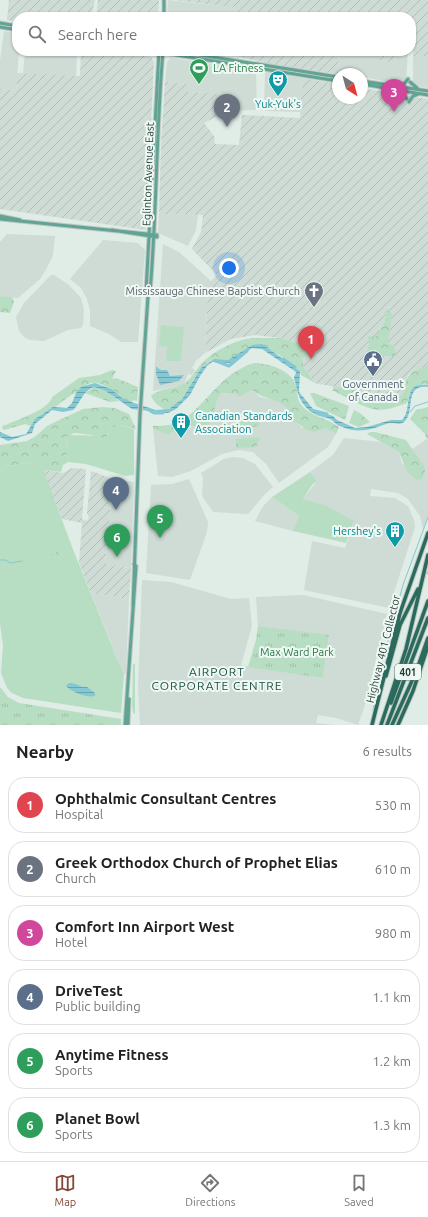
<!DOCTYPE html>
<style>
body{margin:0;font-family:Ubuntu,sans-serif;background:#f6f6f6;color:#222}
.compass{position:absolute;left:332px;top:68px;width:36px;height:36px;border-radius:50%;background:#fff;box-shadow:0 1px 3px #0004;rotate:144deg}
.you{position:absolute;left:229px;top:268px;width:14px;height:14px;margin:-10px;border:3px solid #fff;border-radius:50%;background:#1a73e8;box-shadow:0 0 0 6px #1a73e833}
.badge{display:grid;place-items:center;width:26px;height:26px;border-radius:50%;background:#834936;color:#fff;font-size:13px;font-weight:700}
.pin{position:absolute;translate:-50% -33px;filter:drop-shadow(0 1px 2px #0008)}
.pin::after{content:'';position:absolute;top:21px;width:14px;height:12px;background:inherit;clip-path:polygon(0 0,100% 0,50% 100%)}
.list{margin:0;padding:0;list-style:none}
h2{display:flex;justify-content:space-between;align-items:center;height:52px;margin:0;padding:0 16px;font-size:17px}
h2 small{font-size:13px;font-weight:400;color:#767676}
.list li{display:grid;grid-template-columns:26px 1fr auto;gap:12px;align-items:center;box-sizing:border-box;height:56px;margin:0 8px 8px;padding:0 8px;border:1px solid #e0e0e0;border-radius:16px}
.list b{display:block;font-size:15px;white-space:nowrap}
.list p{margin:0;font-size:13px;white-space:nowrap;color:#767676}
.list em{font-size:13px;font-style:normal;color:#767676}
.icon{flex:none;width:22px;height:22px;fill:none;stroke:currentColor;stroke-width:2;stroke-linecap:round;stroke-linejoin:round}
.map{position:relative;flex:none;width:428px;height:725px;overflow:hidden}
.search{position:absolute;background:#fff;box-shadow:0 1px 3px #0004;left:12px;right:12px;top:12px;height:44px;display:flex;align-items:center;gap:10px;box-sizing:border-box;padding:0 14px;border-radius:16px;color:#767676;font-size:15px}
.sheet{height:436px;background:#fff}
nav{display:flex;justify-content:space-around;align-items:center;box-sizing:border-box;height:56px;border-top:1px solid #e0e0e0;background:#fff;font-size:11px;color:#767676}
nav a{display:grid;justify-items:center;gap:2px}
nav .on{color:#834936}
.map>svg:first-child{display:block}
</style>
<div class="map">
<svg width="428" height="725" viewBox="0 0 428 725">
<defs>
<pattern id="industrial-furrows" width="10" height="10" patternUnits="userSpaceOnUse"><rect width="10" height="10" fill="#cedcd5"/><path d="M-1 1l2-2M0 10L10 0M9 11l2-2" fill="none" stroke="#b0beb7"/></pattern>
<pattern id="forest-crowns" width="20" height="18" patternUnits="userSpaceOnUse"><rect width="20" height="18" fill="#b7dec2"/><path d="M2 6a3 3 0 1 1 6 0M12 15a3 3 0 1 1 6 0" fill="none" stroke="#9dbfa7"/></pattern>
<pattern id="park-tufts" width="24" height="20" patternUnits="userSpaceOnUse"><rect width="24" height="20" fill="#b7dec2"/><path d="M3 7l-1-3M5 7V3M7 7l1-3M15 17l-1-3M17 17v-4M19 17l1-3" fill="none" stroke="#9dbfa7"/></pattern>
<pattern id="water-rules" width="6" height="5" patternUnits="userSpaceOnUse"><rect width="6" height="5" fill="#84c8d4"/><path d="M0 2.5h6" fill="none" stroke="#6ba4ad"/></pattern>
</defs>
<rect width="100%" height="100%" fill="#e0ece6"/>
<!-- built -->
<path fill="#cedcd5" d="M 168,0 L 237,8 L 236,17 L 167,17 Z
M 4,31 L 17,33 L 17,51 L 19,51 L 16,91 L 0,89 L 0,61 Z
M 25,51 L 70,51 L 70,54 L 77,55 L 76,76 L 23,74 Z
M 339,51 L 375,51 L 374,59 L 395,64 L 396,51 L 408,51 L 406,81 L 403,83 L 395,83 L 362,77 L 362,74 L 338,74 Z
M 413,56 L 428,56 L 428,88 L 416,86 L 413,82 Z
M 171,58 L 254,70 L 256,74 L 257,108 L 255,110 L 228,111 L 228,94 L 188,92 L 188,84 L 165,82 L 167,62 Z
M 267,72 L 302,78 L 300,112 L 266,111 L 264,109 L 265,73 Z
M 159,214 L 198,215 L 196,230 L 188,246 L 158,233 Z
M 7,234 L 55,236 L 53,255 L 46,270 L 40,279 L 18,298 L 0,296 L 0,242 Z
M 103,240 L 138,243 L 145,250 L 138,342 L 121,342 L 109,334 L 90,326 L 90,310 L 87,299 L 81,288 L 70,279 Z
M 163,244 L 179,252 L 211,281 L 208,285 L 205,353 L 196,361 L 192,368 L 195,370 L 192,375 L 188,374 L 184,385 L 153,391 Z
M 51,275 L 54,275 L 69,285 L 81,298 L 84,310 L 83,325 L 81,328 L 68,330 L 44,341 L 30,340 L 24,337 L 19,331 L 16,317 L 24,303 Z
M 252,390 L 260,397 L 280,401 L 287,408 L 285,413 L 290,420 L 296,421 L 302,428 L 325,428 L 336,434 L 328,447 L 279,483 L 266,464 L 253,452 L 238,450 L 222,454 L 191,471 L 172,477 L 158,476 L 153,429 L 168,435 L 174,430 L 188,429 L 197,424 L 200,425 L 216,398 L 222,393 L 236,394 L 239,397 Z
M 344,438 L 381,442 L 399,452 L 402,464 L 423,466 L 411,450 L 428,438 L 428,517 L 423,529 L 420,516 L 408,499 L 398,493 L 371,489 L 370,496 L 395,498 L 408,506 L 414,520 L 415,527 L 389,608 L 304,590 L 312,541 L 345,548 L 354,522 L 303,499 L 317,481 L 310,472 L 333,455 Z
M 233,457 L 243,458 L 255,464 L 273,487 L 265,494 L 248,514 L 213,512 L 202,496 L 203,478 L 201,473 L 224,459 Z
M 113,479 L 134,482 L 131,568 L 105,564 Z
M 189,479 L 208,522 L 207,532 L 190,580 L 146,573 L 151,485 L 172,484 Z
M 272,497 L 299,516 L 293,531 L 255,521 L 263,506 Z
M 142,580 L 171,582 L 231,599 L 249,598 L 252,626 L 241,665 L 323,678 L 329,636 L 258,626 L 256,597 L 303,595 L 387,614 L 364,708 L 358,725 L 336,718 L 318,715 L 316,723 L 333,725 L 140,725 L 138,688 Z
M 91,593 L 129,599 L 126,674 L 124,674 L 117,662 L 113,652 L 114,650 Z"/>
<!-- industrial -->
<path fill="url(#industrial-furrows)" d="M 9,0 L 95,0 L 91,17 L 17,17 L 17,22 L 7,20 Z
M 98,0 L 159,0 L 158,17 L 96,17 Z
M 174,0 L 428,0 L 428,56 L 413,56 L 414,32 L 411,31 L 411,17 L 236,17 L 236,8 Z
M 81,51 L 114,51 L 151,57 L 154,62 L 146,230 L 0,209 L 0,89 L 16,91 L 17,73 L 80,76 Z
M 233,51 L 339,51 L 338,74 L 269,64 L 232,55 Z
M 375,51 L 396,51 L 395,64 L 374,59 Z
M 302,78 L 338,84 L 338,98 L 362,98 L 362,88 L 428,99 L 428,365 L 408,375 L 405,381 L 403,394 L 395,399 L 315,383 L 304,368 L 298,347 L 280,338 L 255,335 L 231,339 L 205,353 L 208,284 L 217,275 L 192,249 L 201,232 L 203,215 L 159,214 L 161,144 L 165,82 L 189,84 L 188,92 L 228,94 L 228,111 L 204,123 L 214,136 L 215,144 L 239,145 L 242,115 L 300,118 Z
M 72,468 L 86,469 L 82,519 L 86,521 L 89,518 L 87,513 L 91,471 L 113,479 L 105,564 L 131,568 L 129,599 L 91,593 L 79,563 L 82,523 L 62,519 L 44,474 L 43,470 L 63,473 Z"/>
<!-- green -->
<path fill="#b7dec2" d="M 161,325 L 184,327 L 181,361 L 166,361 L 167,347 L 159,346 Z
M 120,425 L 134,429 L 134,475 L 125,476 L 86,464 L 68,462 L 66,437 L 69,435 L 107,436 L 110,428 Z
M 40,461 L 74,552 L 114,651 L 113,652 L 124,674 L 121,713 L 23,698 L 12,693 L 7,688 L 1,673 L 3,645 L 0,624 L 0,472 L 7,466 Z
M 310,472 L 317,481 L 312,485 L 303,499 L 324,505 L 354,521 L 346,543 L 293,531 L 299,516 L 272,497 Z
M 133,664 L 135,664 L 135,714 L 133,713 L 132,706 Z"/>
<!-- forest -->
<path fill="url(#forest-crowns)" d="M 0,296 L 12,297 L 14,302 L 10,313 L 0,312 Z
M 390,309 L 392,315 L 388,343 L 394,346 L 396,357 C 386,355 376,357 366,357 L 369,345 L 368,336 L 375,337 L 384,324 L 386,316 L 384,313 Z
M 253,338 L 280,338 L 298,344 L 311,344 L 312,354 L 302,358 L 304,368 L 315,383 L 301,375 L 300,371 L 278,354 L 252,345 C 246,348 233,359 229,360 C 220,362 214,356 206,364 C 190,377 187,404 165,410 C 159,406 154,403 151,396 C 160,387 174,390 185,383 C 193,377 197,368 203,362 C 217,349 235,340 253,338 Z
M 254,363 C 268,363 291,370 296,385 C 298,392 296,399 302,406 C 311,416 327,418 339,427 L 336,434 L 325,428 C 305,438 304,423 290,420 L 285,413 L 287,408 C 277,398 264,400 252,390 L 239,397 L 236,394 L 222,393 C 212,402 217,418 207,426 C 197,424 175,428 168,435 L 153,429 L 153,426 C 164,426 177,425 186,418 C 210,399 222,373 254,363 Z
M 428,365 L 428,385 L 423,384 L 410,392 L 407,403 C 385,411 378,413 357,403 L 359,391 C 373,396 390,402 403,394 C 405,374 410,373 428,365 Z
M 112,370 L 116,371 L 112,379 L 116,378 L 138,387 L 137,401 L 134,400 L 130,402 C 118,398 109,385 97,383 C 87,381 83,389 75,393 C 68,397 64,400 58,405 C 50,411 36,414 31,426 L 25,424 L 4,430 L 2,428 L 3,425 L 6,425 C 18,419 49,410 52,397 L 79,378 L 100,375 Z
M 94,387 L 105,390 L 119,401 L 110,402 L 85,393 Z
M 334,387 L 356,389 L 347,398 L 332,390 Z
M 310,393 L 314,393 L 349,406 L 345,420 L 316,406 Z
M 102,407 L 114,408 L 129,414 L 136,429 L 120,425 L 110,428 L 106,438 L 96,440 L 93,435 L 74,433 L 66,437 L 68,462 L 63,465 L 61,472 L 43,470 L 40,461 L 7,466 L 0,472 L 0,445 L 27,441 L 36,436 L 47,426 L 53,423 L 83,409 Z
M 428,407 L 428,438 L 426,438 L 425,434 L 410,419 L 416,410 Z
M 354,410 L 360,413 L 370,422 L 359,427 L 349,423 Z
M 241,418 L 259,421 L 259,426 L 235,429 L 238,421 Z
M 370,432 L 375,432 L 406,440 L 424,466 L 425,471 L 422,479 L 418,480 C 405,473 405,465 399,452 L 367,434 Z
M 261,437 L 256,447 L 236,448 L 236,439 Z
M 56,540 L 61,556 L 60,569 L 55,567 L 50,559 L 50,555 L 56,553 Z"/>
<!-- park -->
<path fill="url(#park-tufts)" d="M 258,626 L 329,635 L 323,678 L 248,667 L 256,640 Z
M 0,687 L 8,697 L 19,703 L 121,719 L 121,725 L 0,725 Z"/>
<!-- water -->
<path fill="url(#water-rules)" d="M 262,344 L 300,371 L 299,392 L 314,410 L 333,416 L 337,420 L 355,428 L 367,427 L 391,420 L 402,420 C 414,408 400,382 428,385 L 428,387 C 403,384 416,412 404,422 C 399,426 392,421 386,424 C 370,430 357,434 340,426 C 336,425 334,421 330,419 C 326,417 320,417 315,414 C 304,409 298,397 296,385 C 296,383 294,380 294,377 C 295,375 296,374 296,372 L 262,349 L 252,348 L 230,363 L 212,362 L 207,366 L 200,376 L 190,395 L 176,409 L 168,413 L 132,409 L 104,390 L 94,387 C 82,391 81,403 73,410 L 63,412 L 52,410 L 35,424 L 32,433 L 8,441 L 0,437 L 0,432 L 12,437 L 26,434 L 35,419 L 53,407 L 67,408 L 72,403 L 76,393 L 81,387 L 95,383 L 111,389 L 122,398 L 134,403 L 156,410 L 169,409 L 182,399 L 201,368 L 214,359 L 228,360 L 252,345 Z
M 156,367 L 161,370 L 167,370 L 170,376 L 184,375 L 179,381 L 160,385 L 156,374 Z
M 69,683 C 76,682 81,688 87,687 L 95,693 L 95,696 C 87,698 71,692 66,686 Z"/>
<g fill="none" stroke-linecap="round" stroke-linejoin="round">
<!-- stream -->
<path stroke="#84c8d4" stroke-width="1" d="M 410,412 L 415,406 L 428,402
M 0,560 L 5,560 L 11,563 L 22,561
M 373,710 L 384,656 L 403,585 L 428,517"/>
<!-- river -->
<path stroke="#84c8d4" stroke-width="3" d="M 283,359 L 295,367
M 216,361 L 229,366 L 247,351
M 147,409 L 154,413 L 163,413
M 311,410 L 327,414"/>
<!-- highway-tunnel -->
<path stroke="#b9c9c3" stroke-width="3.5" stroke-dasharray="3.5 2" stroke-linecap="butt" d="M 423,579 L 428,570"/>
<defs>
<path id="major" d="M 164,17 L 164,0
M 0,23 L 17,26
M 0,27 L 17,30
M 152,51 L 338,81
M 175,51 L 338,77
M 362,81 L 428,91
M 410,82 L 417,88
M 362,84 L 428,95
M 399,86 L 404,84 L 408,79
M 400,91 L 407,99
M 409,102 L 413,96 L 418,94
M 0,216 L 20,220
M 0,219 L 157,235
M 112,230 L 157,237
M 148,296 L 150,292 C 157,212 156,131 163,51
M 133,606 L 140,415 L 148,296 L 146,292 L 159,51
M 125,725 L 136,566 L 134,564
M 128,725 L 129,699"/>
<path id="highway" d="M 386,676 L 400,625 L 418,589
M 391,703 L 428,601
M 372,725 L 400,613 L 428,533
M 381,725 L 406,649 L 428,555
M 387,725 L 428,618
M 392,725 L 416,672 L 428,638
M 398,725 L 413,691 L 428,646"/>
</defs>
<!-- major casing -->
<use href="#major" stroke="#c0c9c6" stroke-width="5"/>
<!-- highway casing -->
<use href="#highway" stroke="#c0c9c6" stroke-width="5.5"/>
<!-- major -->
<use href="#major" stroke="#61a493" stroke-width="3"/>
<!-- highway -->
<use href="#highway" stroke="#2a6b5d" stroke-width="3.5"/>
</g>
<!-- icons -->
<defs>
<symbol id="stadium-pin" viewBox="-11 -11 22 30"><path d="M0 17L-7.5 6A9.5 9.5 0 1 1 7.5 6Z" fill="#2e9e5b" stroke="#f0f8f4"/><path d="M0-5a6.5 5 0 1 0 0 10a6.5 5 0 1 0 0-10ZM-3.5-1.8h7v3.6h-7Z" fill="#fff"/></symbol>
<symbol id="theatre-pin" viewBox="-11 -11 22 30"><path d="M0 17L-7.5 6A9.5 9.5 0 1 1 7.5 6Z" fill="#0f9aa8" stroke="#f0f8f4"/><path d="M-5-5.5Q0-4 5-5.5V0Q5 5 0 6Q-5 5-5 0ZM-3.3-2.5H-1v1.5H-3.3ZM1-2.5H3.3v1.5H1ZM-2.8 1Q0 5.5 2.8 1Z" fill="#fff"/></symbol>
<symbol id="church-pin" viewBox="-11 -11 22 30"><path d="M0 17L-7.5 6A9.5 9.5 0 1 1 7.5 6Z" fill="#6b7280" stroke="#f0f8f4"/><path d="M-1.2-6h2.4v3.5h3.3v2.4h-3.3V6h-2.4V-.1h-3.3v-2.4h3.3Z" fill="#fff"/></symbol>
<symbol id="civic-pin" viewBox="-11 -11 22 30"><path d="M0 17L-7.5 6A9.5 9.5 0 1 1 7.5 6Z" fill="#5c6f8a" stroke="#f0f8f4"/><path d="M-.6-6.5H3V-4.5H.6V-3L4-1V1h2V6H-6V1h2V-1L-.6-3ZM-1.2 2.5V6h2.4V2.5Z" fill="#fff"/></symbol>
<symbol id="building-pin" viewBox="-11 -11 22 30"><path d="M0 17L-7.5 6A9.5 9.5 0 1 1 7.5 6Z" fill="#0f9aa8" stroke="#f0f8f4"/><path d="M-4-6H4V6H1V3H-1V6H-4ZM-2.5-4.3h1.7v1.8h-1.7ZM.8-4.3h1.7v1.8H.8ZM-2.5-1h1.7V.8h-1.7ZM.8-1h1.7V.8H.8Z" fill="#fff"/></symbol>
</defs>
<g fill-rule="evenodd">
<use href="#stadium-pin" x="188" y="57" width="22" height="30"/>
<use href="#theatre-pin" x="267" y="69" width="22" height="30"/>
<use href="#church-pin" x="303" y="280" width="22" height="30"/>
<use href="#civic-pin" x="362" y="349" width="22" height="30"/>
<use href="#building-pin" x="170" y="411" width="22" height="30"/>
<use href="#building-pin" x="384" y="520" width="22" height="30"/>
</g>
<g text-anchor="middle" stroke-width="4" stroke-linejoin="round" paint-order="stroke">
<!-- shield labels -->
<rect fill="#f0f8f4" stroke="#5e756e" stroke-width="1" x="395" y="664" width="26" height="16" rx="3"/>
<g font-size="10" font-weight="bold" fill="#1f3d35">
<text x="408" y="676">401</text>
</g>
<!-- leisure labels -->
<g font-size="11" fill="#27864d" stroke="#f0f8f4" text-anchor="start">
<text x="213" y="72">LA Fitness</text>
</g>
<!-- culture labels -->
<g font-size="11" fill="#0d838f" stroke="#f0f8f4">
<text x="278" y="108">Yuk-Yuk's</text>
<text x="195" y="420" text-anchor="start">Canadian Standards<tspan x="195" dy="13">Association</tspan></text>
<text x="381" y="535" text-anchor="end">Hershey's</text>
</g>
<!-- street labels -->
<g font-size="11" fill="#1f3d35" stroke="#f0f8f4">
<text transform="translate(148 174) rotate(-88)" y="4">Eglinton Avenue East</text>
<text transform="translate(383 649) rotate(-76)" y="4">Highway 401 Collector</text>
</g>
<!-- worship labels -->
<g font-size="11" fill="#5b616d" stroke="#f0f8f4" text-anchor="end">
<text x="300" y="295">Mississauga Chinese Baptist Church</text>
</g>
<!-- service labels -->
<g font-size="11" fill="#4e5e75" stroke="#f0f8f4">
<text x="373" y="388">Government<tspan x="373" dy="13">of Canada</tspan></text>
</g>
<!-- park labels -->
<g font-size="11" fill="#277646" stroke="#f0f8f4">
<text x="297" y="656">Max Ward Park</text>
</g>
<!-- neighbourhood labels -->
<g font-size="12" letter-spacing="1" fill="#1a5043" stroke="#f0f8f4">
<text x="217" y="676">AIRPORT<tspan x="217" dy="14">CORPORATE CENTRE</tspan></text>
</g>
</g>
</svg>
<svg class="compass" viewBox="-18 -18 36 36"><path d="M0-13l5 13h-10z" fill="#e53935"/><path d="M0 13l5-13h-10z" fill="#767676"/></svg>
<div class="you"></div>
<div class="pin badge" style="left:311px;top:359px;background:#e0444e">1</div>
<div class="pin badge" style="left:227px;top:127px;background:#6b7280">2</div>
<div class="pin badge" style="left:394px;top:112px;background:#d1479c">3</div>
<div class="pin badge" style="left:116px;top:510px;background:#5c6f8a">4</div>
<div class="pin badge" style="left:160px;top:538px;background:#2e9e5b">5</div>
<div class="pin badge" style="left:117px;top:557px;background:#2e9e5b">6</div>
<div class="search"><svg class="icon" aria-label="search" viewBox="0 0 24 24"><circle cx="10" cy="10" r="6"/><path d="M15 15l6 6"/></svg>Search here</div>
</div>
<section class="sheet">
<h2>Nearby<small>6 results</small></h2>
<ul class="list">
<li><span class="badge" style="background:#e0444e">1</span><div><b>Ophthalmic Consultant Centres</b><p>Hospital</p></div><em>530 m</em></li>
<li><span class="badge" style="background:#6b7280">2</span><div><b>Greek Orthodox Church of Prophet Elias</b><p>Church</p></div><em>610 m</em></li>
<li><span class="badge" style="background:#d1479c">3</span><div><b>Comfort Inn Airport West</b><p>Hotel</p></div><em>980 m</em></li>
<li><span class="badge" style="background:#5c6f8a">4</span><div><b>DriveTest</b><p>Public building</p></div><em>1.1 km</em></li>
<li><span class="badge" style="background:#2e9e5b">5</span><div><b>Anytime Fitness</b><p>Sports</p></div><em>1.2 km</em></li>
<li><span class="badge" style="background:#2e9e5b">6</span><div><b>Planet Bowl</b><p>Sports</p></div><em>1.3 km</em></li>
</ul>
</section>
<nav>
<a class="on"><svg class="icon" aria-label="map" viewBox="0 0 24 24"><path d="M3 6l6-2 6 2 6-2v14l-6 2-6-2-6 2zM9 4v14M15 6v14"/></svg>Map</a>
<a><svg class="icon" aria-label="directions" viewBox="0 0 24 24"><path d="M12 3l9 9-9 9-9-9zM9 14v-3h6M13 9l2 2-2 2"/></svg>Directions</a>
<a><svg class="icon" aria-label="saved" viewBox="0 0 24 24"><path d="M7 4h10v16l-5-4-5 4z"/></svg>Saved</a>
</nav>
